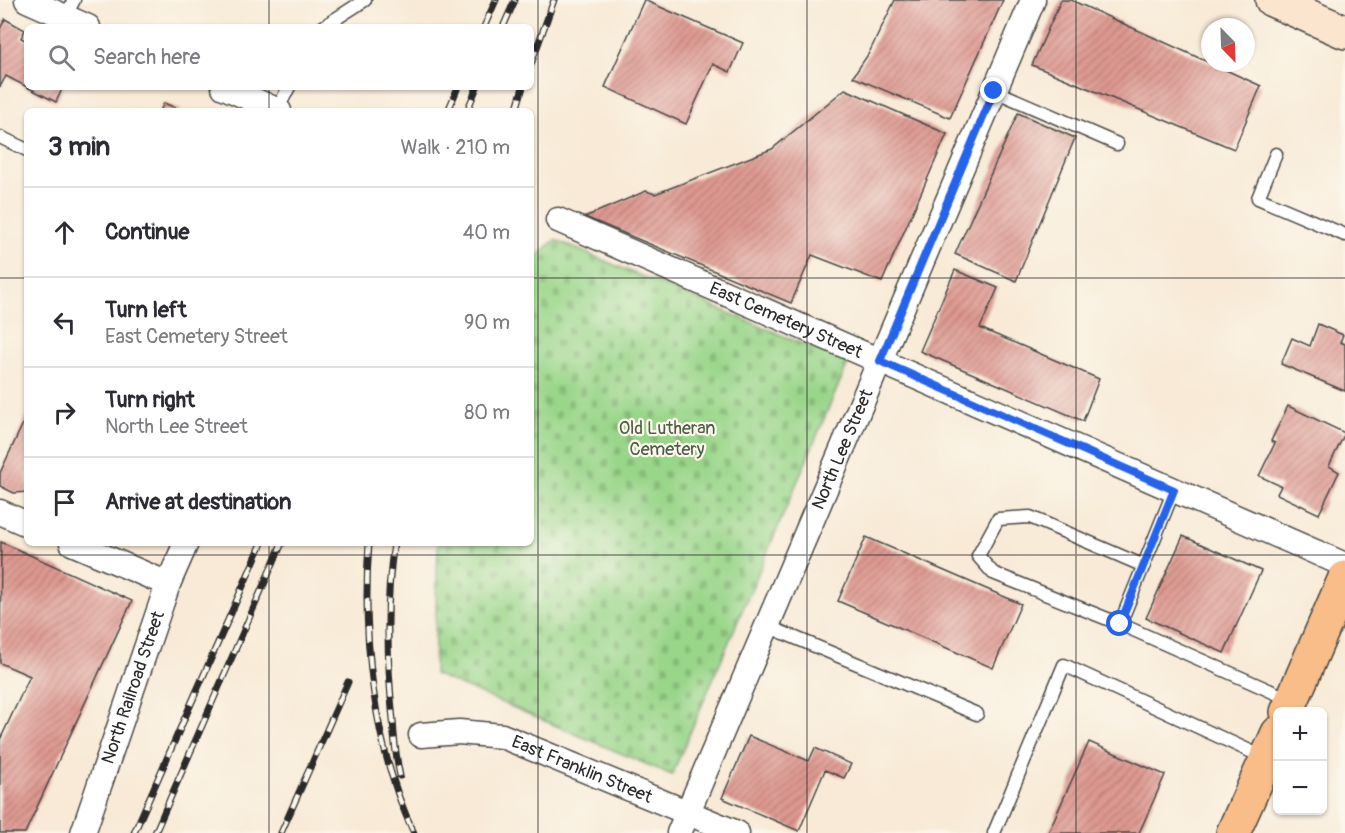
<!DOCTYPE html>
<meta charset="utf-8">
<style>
body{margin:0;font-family:Pangolin,sans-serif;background:#f7f7f7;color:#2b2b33}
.controls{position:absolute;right:18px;bottom:18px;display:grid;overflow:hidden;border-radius:9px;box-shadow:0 2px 4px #0004}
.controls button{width:54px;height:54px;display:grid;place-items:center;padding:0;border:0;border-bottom:2px solid #e1e1e2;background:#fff;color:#2b2b33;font:30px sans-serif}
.compass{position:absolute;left:1201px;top:18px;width:54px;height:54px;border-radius:50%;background:#fff;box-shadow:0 2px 4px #0004;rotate:157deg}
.stop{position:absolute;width:18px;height:18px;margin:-14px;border:4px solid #2563eb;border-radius:50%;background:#fff}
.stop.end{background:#2563eb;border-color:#fff;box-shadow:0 2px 6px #0008}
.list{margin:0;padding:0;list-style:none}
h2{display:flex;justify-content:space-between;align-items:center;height:78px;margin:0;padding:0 24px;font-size:26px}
h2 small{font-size:20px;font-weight:400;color:#7c7c81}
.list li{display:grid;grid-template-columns:39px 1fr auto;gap:18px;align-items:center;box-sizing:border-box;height:90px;padding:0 24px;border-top:2px solid #e1e1e2}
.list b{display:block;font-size:22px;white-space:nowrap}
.list p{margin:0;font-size:20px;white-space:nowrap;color:#7c7c81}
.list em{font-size:20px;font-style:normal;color:#7c7c81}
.icon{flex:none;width:33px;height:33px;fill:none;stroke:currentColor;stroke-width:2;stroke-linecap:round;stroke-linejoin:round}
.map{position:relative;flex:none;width:1345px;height:833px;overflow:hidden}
.search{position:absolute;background:#fff;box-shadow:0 2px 4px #0004;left:24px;top:24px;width:510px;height:66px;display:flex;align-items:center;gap:15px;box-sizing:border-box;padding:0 21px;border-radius:9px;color:#7c7c81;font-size:22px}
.panel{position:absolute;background:#fff;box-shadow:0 2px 4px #0004;left:24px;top:108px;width:510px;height:438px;border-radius:9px}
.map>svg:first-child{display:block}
</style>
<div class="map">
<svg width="1345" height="833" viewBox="0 0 1345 833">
<defs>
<pattern id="cemetery-stones" width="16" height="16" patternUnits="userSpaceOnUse" patternTransform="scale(1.5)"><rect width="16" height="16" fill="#9ad68a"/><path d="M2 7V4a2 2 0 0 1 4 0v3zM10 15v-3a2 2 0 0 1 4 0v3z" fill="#85b877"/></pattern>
<pattern id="building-hatch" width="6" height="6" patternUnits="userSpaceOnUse" patternTransform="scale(1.5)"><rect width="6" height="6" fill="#de9991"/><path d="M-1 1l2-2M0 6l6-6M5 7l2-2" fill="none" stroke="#b47d77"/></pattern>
</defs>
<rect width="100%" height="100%" fill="#fbf7ec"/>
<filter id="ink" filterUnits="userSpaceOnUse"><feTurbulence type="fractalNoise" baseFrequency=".0167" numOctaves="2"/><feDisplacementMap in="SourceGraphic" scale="12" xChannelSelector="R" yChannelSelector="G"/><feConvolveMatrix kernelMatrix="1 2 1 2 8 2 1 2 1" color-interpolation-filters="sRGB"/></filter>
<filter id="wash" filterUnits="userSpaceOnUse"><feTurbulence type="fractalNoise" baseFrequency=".008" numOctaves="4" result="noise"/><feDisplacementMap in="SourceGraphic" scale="24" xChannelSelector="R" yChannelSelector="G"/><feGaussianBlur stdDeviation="1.35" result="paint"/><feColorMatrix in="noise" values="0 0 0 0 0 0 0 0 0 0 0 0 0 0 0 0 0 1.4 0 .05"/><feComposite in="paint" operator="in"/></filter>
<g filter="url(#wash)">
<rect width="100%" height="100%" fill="#f8ead6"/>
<!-- cemetery -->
<path fill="url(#cemetery-stones)" stroke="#62805a" stroke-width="1.5" d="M 555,240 L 848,363 L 672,775 L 434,674 L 438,543 L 531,543 L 531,262 Z"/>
<g id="blocks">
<!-- building -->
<path fill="url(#building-hatch)" d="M 644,0 L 743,43 L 730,72 L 713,64 L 686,124 L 605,87 Z
M 895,0 L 1003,0 L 950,118 L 853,77 L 869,53 Z
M 1061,0 L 1071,0 L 1261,86 L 1234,149 L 1032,65 Z
M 5,19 L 25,30 L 21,38 L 27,41 L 27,87 L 6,76 L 0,87 L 0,29 Z
M 27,87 L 63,87 L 56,102 Z
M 845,89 L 947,134 L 882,282 L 812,255 L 791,303 L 585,217 L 646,191 L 655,194 L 772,149 Z
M 164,103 L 183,111 L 160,111 Z
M 1018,113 L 1075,138 L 1016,281 L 955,254 Z
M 955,270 L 998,288 L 980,328 L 1099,379 L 1083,421 L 920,351 Z
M 1318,324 L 1343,335 L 1340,342 L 1345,344 L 1345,391 L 1281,364 L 1292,338 L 1310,346 Z
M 1288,406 L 1345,433 L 1329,466 L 1339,472 L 1319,514 L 1277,494 L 1281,486 L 1259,476 L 1275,443 L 1271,441 Z
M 27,415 L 27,492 L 14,493 L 0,486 L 0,473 Z
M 1183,536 L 1261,571 L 1224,653 L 1146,618 Z
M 866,537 L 1021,604 L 993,668 L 838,601 Z
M 1,542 L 132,601 L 25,833 L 0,833 L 0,740 L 30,676 L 0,663 Z
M 749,736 L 809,761 L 815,748 L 851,764 L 844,778 L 825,770 L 799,831 L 722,798 Z
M 1089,742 L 1165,775 L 1139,833 L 1048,833 Z"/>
</g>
</g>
<g filter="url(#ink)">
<use href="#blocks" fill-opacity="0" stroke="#4a4845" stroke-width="1.5"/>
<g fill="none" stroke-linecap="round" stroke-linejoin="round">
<defs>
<path id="lane" d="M 65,17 L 74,0
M 323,27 L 365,0
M 995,91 L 1117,144
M 277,110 L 289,87
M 0,137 L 27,150
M 1276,154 L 1258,198 L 1345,235
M 1174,490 L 1120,624 L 1291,700
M 1120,624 L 993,573 L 978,556 L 998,519 L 1030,517 L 1144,566
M 767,626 L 977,714
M 994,833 L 1064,665 L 1265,758"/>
<g id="street">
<path d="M 27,0 L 88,27"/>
<path d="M 224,87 L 279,111"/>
<path id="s1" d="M 558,220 L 1345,565"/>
<path d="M 0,512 L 27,524"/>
<path d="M 72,543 L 168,584"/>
<path id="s2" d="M 421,735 L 459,732 L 502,736 L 737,833"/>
<path id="s3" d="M 83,833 L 168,584 L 186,543"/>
<path id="s4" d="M 679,833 L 1033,0"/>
</g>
<path id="secondary" d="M 1272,0 L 1345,32"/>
<path id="primary" d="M 1287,712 L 1345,578
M 1233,833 L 1278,733"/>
</defs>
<!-- lane casing -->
<use href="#lane" stroke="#4a4845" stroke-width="15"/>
<!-- street casing -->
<use href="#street" stroke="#4a4845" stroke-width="27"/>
<!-- secondary casing -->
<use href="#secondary" stroke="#4a4845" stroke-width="36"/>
<!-- primary casing -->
<use href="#primary" stroke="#4a4845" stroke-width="36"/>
<!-- lane -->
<use href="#lane" stroke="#fff" stroke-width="12"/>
<!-- street -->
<use href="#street" stroke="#fff" stroke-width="24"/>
<!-- secondary -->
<use href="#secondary" stroke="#fce5cf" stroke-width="33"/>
<!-- primary -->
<use href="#primary" stroke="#f8bd88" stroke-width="33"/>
<defs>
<path id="rail" d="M 484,27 L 496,0
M 503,27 L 515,0
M 531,64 L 554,0
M 448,111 L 458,87
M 467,111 L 477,87
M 516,111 L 523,87
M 369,543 C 362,636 373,748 414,833
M 394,543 C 385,601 387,662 393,720 C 394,739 396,757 400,776
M 134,833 L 262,543
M 155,833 L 282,543
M 281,833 L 348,682"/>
</defs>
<!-- rail casing -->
<use href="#rail" stroke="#2b2b2b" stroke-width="7"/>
<!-- rail -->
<use href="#rail" stroke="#fbf7ec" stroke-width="4.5" stroke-dasharray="14" stroke-linecap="butt"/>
</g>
</g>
<g fill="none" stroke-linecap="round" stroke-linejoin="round" filter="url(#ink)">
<!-- route -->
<path stroke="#2563eb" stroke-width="8" d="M 994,91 L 880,361 L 1174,490 L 1120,624"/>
</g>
<!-- grid -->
<path fill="none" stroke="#2b2b2b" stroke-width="1.5" stroke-opacity="0.55" d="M 269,0 L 269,27M 538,0 L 538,833M 807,0 L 807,833M 1076,0 L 1076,833M 269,87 L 269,111M 0,278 L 27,278M 531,278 L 1345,278M 269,543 L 269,833M 0,555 L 1345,555"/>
<g text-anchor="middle" stroke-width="4.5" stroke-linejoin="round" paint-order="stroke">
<!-- street labels -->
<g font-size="18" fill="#2b2b2b" stroke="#fbf7ec">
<text dy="6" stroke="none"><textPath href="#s1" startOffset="249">East Cemetery Street</textPath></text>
<text dy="6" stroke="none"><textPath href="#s4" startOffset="417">North Lee Street</textPath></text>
<text dy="6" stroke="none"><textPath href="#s3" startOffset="154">North Railroad Street</textPath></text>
<text dy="6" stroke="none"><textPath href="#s2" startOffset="168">East Franklin Street</textPath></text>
</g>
<!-- park labels -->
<g font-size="18" fill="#4c5e48" stroke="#fbf7ec">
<text x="667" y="434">Old Lutheran<tspan x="667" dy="21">Cemetery</tspan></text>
</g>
</g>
</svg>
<div class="controls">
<button>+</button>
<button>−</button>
</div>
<svg class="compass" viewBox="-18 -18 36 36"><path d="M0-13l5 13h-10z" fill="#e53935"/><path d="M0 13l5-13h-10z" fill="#7c7c81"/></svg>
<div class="stop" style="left:1120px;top:624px"></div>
<div class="stop end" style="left:994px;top:91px"></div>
<div class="search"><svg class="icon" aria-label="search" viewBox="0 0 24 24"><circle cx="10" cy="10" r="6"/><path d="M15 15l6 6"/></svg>Search here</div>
<section class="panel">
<h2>3 min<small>Walk · 210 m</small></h2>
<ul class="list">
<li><svg class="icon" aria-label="ahead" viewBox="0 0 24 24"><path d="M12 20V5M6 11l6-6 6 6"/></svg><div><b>Continue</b></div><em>40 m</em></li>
<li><svg class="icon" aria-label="left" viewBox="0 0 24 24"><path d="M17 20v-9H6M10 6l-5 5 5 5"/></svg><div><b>Turn left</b><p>East Cemetery Street</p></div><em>90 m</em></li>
<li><svg class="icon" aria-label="right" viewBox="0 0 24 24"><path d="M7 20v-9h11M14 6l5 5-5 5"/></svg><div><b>Turn right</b><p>North Lee Street</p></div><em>80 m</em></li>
<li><svg class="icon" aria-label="arrive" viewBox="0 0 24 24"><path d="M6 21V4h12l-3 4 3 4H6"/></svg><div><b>Arrive at destination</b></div></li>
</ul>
</section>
</div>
